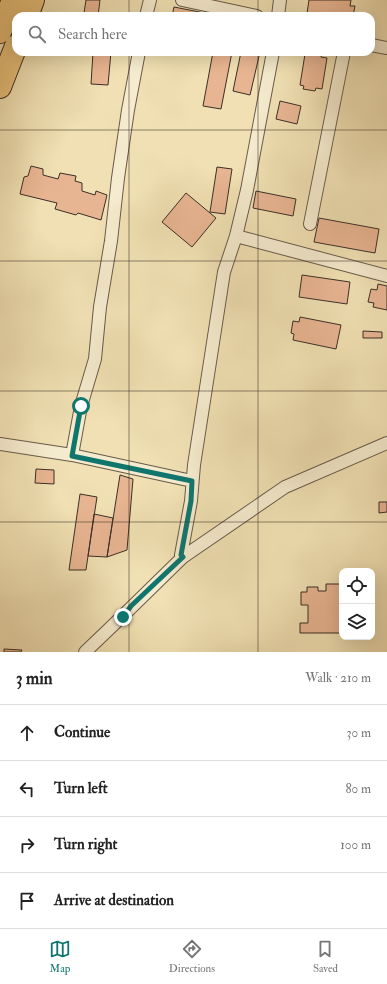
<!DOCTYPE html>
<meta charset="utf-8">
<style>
body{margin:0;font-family:"IM FELL Double Pica",serif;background:#f6f6f6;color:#222}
.controls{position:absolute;right:12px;bottom:12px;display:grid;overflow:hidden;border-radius:8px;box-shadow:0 4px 16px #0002}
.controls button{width:36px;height:36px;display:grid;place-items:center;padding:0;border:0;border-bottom:1px solid #e0e0e0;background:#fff;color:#222;font:20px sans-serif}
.stop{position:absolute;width:12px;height:12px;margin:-9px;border:3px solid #0f766e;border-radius:50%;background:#fff}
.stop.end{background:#0f766e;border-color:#fff;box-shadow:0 1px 4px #0008}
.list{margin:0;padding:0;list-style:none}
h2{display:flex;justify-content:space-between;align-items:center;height:52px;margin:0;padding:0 16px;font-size:17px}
h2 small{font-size:13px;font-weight:400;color:#767676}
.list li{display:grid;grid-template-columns:26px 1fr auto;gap:12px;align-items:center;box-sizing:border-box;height:56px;padding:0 16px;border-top:1px solid #e0e0e0}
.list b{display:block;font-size:15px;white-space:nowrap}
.list em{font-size:13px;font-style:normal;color:#767676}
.icon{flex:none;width:22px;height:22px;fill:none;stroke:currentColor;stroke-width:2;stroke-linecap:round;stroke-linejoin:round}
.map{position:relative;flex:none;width:387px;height:652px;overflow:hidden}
.search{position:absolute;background:#fff;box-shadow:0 4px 16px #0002;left:12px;right:12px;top:12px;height:44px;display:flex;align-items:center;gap:10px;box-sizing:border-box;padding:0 14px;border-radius:12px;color:#767676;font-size:15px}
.sheet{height:276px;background:#fff}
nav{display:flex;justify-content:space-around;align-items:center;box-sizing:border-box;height:56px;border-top:1px solid #e0e0e0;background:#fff;font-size:11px;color:#767676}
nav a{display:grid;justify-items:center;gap:2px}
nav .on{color:#0f766e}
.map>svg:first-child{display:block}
</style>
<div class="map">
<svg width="387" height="652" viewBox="0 0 387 652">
<rect width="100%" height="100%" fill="#f0e0b3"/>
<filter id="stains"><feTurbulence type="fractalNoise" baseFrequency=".005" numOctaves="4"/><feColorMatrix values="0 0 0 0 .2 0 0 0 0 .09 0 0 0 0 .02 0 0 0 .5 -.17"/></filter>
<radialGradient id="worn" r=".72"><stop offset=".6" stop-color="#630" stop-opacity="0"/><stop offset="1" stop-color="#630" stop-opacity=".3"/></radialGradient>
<!-- building -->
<path fill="#e8b592" stroke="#3b2f27" d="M 86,0 L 100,0 L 98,16 L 84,13 Z
M 309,0 L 351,0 L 350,6 L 355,6 L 353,16 L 324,16 L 307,13 Z
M 174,7 L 220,16 L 172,16 Z
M 93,52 L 111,52 L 108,85 L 91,84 Z
M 213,52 L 232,52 L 221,109 L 203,106 Z
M 241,52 L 260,52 L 250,95 L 233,91 Z
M 310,52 L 322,52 L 321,57 L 327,58 L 322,89 L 316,88 L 315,91 L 303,89 L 304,86 L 300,85 L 305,54 L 309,55 Z
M 280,101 L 301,106 L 297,124 L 276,119 Z
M 31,166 L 43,169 L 43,175 L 58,179 L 60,173 L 76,176 L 75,181 L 82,183 L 82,191 L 95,195 L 96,191 L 107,195 L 101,220 L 78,213 L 76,215 L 55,209 L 57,203 L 20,194 L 24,177 L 28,176 Z
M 217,167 L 232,169 L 225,214 L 210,212 Z
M 256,191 L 296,199 L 293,216 L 253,208 Z
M 186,193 L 216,218 L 192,247 L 162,222 Z
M 319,218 L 379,229 L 375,253 L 314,242 Z
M 302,275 L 350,282 L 347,304 L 299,297 Z
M 378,284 L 387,286 L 387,310 L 373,307 L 374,303 L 368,302 L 371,289 L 377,290 Z
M 300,317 L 341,325 L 336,349 L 293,340 L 294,334 L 291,333 L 293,321 L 299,322 Z
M 363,331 L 382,332 L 382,338 L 363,338 Z
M 36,469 L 54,470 L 54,484 L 35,483 Z
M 120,475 L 133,479 L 127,550 L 107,557 Z
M 80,494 L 97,497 L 88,556 L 86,570 L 69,570 Z
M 379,502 L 387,502 L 387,512 L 379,513 Z
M 94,514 L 113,518 L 107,557 L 88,556 Z
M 326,584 L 342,584 L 342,633 L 300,633 L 300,623 L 308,623 L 308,605 L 301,605 L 301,592 L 307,592 L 307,587 L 318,587 L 318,591 L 326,591 Z
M 4,649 L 22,650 L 21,652 L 4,652 Z"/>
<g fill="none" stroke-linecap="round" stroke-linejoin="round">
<defs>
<path id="street" d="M 182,0 L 257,16
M 146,16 L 150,0
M 278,16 L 280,0
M 371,45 L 387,48
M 310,224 L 344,52
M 236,236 L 387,276
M 0,444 L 72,455 L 192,481
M 72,455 L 81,406 L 95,359 L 100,307 L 111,241 L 118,178 L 128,110 L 139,52
M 183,557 L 285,487 L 387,443
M 85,652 C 118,621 150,589 183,557 L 181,555 L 191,501 L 194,465 L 224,272 L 236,236 L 247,190 L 273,52"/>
<path id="highway" d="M 27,16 L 33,0
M 0,32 L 13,0
M 0,87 L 16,46"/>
</defs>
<!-- street casing -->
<use href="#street" stroke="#685b4a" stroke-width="14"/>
<!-- highway casing -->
<use href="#highway" stroke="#3b2f27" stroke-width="24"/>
<!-- street -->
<use href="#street" stroke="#f5ebce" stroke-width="12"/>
<!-- highway -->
<use href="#highway" stroke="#e8c07a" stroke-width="22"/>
</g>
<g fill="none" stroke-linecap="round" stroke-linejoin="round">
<!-- route -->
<path stroke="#0f766e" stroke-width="5" d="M 81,406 L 72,456 L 192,481 L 191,501 L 181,555 L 183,557 L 131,606 L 123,617"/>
</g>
<!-- grid -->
<path fill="none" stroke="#3b2f27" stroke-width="1" stroke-opacity="0.55" d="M 129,0 L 129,16M 258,0 L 258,16M 129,52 L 129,652M 258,52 L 258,652M 0,130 L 387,130M 0,261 L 387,261M 0,391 L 387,391M 0,522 L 387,522"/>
<rect width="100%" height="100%" filter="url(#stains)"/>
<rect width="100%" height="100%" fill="url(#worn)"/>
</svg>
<div class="controls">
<button><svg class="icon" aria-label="locate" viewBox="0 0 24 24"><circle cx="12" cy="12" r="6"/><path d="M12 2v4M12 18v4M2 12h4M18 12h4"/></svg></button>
<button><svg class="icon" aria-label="layers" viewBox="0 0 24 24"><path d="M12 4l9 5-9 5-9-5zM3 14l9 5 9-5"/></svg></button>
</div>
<div class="stop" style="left:81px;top:406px"></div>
<div class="stop end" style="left:123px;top:617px"></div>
<div class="search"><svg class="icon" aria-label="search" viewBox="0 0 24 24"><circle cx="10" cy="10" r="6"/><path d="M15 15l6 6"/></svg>Search here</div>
</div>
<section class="sheet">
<h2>3 min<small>Walk · 210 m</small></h2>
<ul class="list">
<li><svg class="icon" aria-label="ahead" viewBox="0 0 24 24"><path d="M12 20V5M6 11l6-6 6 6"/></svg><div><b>Continue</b></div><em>30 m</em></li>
<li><svg class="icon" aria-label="left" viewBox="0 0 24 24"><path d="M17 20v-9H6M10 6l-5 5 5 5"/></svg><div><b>Turn left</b></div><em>80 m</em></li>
<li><svg class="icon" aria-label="right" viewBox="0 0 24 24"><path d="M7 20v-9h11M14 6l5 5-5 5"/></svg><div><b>Turn right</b></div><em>100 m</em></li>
<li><svg class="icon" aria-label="arrive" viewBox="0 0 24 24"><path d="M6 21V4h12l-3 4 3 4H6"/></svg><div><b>Arrive at destination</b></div></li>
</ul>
</section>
<nav>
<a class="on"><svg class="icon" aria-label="map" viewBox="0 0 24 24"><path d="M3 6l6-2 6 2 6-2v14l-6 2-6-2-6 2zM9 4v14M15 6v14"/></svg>Map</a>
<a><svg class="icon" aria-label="directions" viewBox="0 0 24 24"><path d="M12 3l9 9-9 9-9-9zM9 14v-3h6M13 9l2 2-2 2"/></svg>Directions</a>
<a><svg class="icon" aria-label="saved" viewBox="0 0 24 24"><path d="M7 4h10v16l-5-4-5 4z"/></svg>Saved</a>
</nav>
